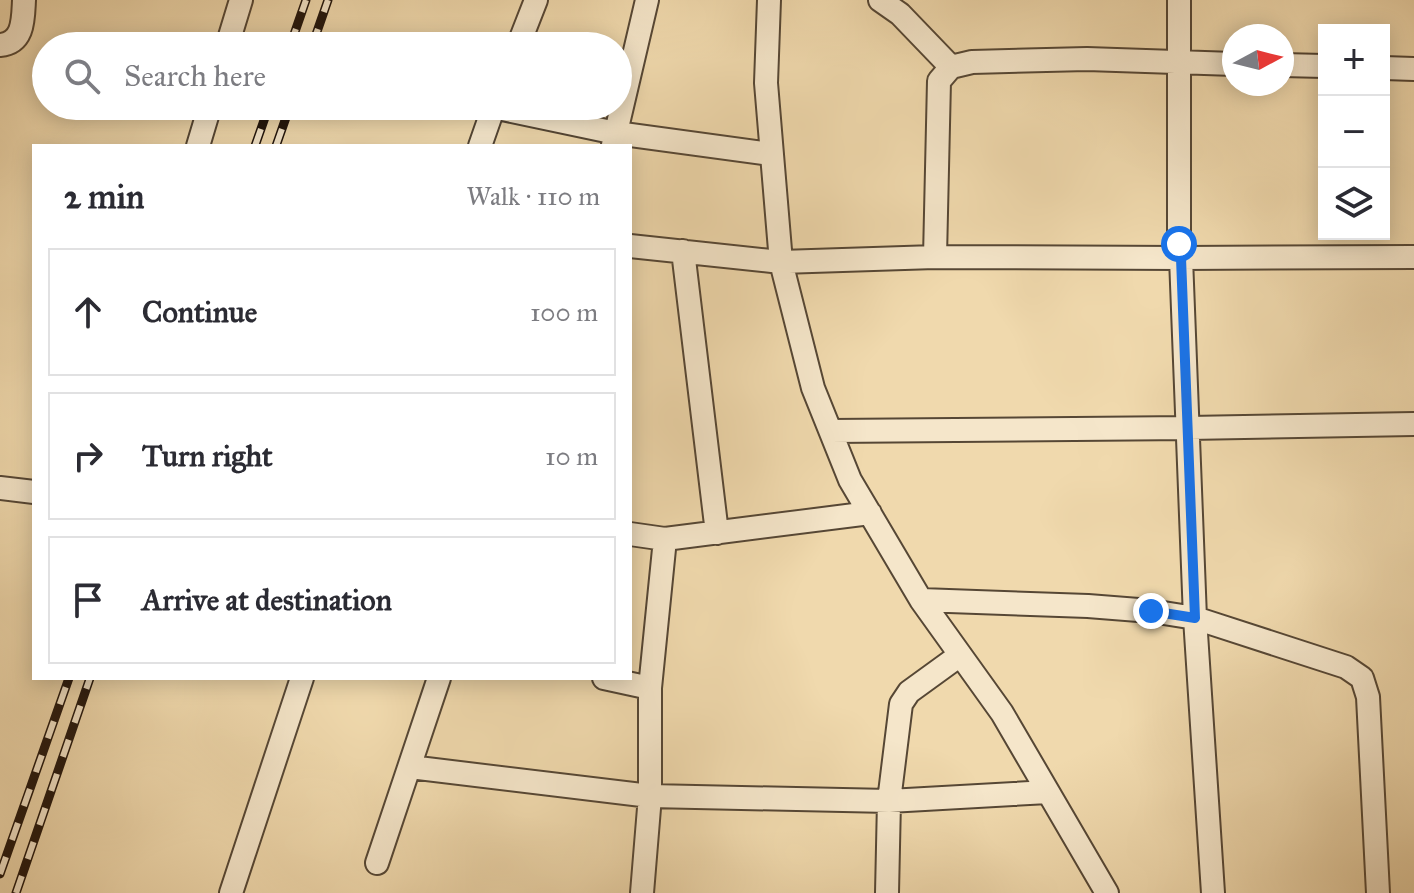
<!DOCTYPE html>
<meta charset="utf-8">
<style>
body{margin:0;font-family:"IM FELL Great Primer",serif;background:#f7f7f7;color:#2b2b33}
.controls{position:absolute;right:24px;top:24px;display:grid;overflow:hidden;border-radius:0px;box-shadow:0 4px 20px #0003}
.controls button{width:72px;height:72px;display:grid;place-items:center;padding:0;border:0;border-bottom:2px solid #e1e1e2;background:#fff;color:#2b2b33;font:40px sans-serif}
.compass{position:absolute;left:1222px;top:24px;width:72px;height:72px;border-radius:50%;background:#fff;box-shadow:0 4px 20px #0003;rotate:83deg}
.stop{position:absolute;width:24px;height:24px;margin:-18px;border:6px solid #1a73e8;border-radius:50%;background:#fff}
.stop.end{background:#1a73e8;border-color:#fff;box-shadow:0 2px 8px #0008}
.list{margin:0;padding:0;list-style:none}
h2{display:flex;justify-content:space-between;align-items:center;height:104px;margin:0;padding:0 32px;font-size:34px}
h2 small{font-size:26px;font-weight:400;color:#7c7c81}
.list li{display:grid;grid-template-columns:52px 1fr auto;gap:24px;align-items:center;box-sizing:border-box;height:128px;margin:0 16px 16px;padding:0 16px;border:2px solid #e1e1e2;border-radius:0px}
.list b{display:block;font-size:30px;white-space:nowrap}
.list em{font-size:26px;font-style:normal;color:#7c7c81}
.icon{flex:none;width:44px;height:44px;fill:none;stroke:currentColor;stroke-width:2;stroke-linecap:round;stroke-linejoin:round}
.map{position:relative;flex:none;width:1414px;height:893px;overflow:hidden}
.search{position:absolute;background:#fff;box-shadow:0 4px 20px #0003;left:32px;top:32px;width:600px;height:88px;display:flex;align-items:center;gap:20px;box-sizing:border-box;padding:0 28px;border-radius:44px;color:#7c7c81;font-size:30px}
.panel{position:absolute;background:#fff;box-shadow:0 4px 20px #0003;left:32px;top:144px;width:600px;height:536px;border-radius:0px}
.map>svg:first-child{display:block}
</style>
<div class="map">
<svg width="1414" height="893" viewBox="0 0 1414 893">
<rect width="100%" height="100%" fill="#f0d9ad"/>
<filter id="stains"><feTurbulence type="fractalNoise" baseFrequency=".0025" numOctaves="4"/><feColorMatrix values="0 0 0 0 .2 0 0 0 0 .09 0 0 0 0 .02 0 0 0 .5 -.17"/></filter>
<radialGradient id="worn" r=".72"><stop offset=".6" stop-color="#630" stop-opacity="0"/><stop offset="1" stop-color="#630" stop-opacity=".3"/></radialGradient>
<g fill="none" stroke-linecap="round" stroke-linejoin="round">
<defs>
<path id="minor" d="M 769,0 L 766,83 L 781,262 L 813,388 L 850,480 L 921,600 L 1002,713 L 1107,893
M 880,0 L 900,14 L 951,67
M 1179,0 L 1179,244 L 1181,258 L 1414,257
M 0,45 C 24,43 23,19 24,0
M 227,46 L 241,0
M 518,46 L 536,0
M 1282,65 L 1324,66
M 1384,68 L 1414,69
M 493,107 L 616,133 L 771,154
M 613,145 L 647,0
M 198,146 L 210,106
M 480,146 L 494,106
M 630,246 L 781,262 L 935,257 L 1181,258 L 1195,618 L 1213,893
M 683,251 L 717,533
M 935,257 L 939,81 L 951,67 L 972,62 L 1087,59 L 1234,64
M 831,431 L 1189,428 L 1414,424
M 0,488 L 34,492
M 630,534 L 665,539
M 921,600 L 1088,606 L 1151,611 L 1195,618 L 1346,667 L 1362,678 L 1368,697 L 1378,893
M 604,678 L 650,688
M 410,767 L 650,796 L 889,801 L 1048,792
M 377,863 L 439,678
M 231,893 L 302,678
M 642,893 L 650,796 L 650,688 L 665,539 L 870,513
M 887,893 L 889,801 L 901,704 L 909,692 L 960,655"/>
</defs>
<!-- minor casing -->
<use href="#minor" stroke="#564735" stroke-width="26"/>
<!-- minor -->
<use href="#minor" stroke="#f5e6ca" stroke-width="22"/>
<defs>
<path id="rail" d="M 290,46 L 306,0
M 312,46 L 328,0
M 255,146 L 269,106
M 276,146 L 290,106
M 0,874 L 69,678
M 16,893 L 90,678"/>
</defs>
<!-- rail casing -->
<use href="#rail" stroke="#23160d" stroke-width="9"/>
<!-- rail -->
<use href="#rail" stroke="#f5e6ca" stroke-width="6" stroke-dasharray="18" stroke-linecap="butt"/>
</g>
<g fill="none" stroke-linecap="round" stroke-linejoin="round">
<!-- route -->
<path stroke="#1a73e8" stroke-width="10" d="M 1151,611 L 1195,618 L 1181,258 L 1179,244"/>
</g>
<rect width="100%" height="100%" filter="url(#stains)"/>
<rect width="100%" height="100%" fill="url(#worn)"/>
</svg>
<div class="controls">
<button>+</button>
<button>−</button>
<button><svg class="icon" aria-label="layers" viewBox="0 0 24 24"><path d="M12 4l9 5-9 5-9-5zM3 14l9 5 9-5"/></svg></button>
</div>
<svg class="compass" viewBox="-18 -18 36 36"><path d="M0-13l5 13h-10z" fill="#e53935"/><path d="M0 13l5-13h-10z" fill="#7c7c81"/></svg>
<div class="stop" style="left:1179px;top:244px"></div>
<div class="stop end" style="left:1151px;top:611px"></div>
<div class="search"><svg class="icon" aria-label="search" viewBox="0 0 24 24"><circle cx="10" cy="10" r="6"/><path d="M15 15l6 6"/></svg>Search here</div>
<section class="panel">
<h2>2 min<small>Walk · 110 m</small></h2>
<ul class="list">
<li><svg class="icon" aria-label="ahead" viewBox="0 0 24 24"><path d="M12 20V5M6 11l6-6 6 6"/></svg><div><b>Continue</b></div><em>100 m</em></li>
<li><svg class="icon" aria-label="right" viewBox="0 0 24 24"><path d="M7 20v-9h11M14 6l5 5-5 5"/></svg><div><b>Turn right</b></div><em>10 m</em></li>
<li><svg class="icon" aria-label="arrive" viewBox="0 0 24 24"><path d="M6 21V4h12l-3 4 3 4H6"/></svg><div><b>Arrive at destination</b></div></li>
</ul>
</section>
</div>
